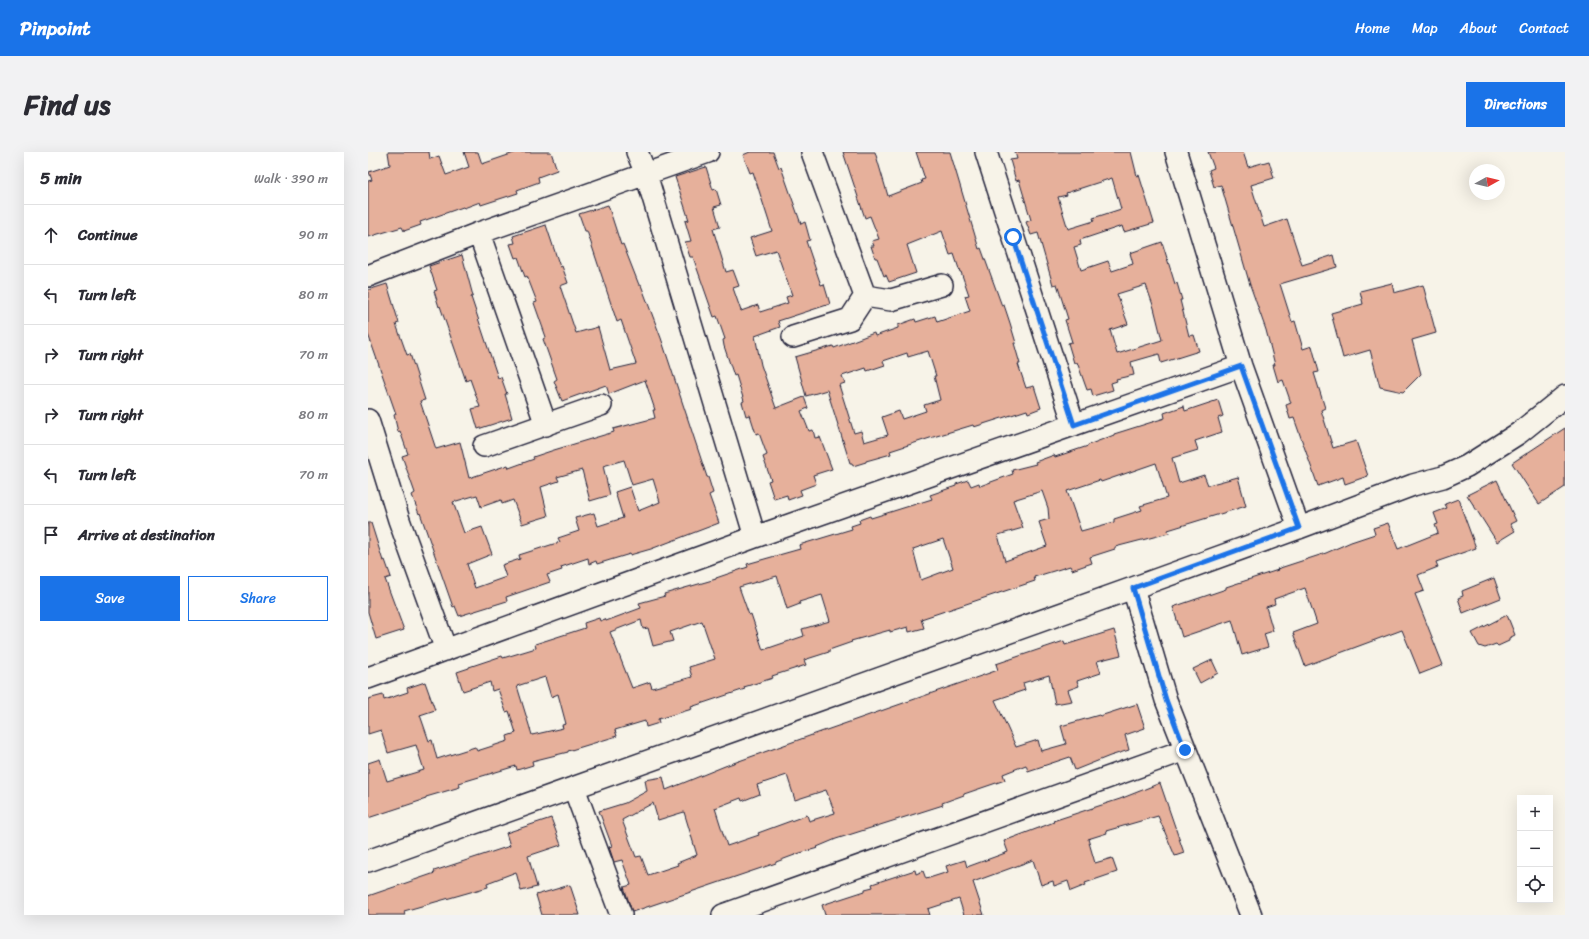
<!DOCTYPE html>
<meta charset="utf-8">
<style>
body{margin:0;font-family:Sriracha,sans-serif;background:#f2f2f3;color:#2b2b33}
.controls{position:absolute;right:12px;bottom:12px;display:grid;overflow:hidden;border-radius:0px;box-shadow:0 4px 16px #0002}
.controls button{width:36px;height:36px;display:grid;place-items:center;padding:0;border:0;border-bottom:1px solid #e1e1e2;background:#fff;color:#2b2b33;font:20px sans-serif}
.compass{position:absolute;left:1101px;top:12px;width:36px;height:36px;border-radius:50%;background:#fff;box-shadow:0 4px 16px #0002;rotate:82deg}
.stop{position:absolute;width:12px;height:12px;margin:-9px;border:3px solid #1a73e8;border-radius:50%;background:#fff}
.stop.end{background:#1a73e8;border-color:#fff;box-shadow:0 1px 4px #0008}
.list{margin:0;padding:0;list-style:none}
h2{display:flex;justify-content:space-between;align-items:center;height:52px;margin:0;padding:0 16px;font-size:17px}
h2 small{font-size:13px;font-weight:400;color:#7c7c81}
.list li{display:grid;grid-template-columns:26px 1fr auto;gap:12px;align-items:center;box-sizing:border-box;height:60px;padding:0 16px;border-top:1px solid #e1e1e2}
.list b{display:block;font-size:15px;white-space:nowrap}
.list em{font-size:13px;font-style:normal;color:#7c7c81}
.actions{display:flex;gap:8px;padding:12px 16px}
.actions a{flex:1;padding:9px 0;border:1px solid #1a73e8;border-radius:0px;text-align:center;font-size:14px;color:#1a73e8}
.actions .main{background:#1a73e8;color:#fff}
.icon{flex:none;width:22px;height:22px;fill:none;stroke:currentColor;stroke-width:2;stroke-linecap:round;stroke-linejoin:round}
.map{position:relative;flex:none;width:1197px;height:763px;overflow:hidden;border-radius:0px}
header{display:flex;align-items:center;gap:24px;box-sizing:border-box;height:56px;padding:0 20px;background:#1a73e8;color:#fff}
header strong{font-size:19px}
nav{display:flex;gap:22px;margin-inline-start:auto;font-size:14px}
.intro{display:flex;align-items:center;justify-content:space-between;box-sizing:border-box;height:96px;padding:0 24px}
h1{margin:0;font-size:28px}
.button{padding:10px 18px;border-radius:0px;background:#1a73e8;color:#fff;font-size:14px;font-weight:700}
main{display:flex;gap:24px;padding:0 24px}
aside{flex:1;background:#fff;border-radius:0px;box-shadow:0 4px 16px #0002}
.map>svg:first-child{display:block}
</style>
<header>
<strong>Pinpoint</strong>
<nav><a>Home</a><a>Map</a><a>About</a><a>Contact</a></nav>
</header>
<div class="intro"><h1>Find us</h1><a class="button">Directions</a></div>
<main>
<aside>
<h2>5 min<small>Walk · 390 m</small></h2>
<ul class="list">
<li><svg class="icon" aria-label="ahead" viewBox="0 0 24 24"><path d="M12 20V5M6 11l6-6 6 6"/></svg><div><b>Continue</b></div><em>90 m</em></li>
<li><svg class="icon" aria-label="left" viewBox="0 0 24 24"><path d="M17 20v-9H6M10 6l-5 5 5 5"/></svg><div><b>Turn left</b></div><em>80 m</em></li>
<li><svg class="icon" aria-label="right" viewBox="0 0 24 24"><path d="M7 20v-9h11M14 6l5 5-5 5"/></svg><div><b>Turn right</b></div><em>70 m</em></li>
<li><svg class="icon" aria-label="right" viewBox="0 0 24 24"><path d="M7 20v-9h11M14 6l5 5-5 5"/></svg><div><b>Turn right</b></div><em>80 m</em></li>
<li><svg class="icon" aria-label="left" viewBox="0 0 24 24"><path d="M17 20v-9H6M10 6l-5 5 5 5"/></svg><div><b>Turn left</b></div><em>70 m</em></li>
<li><svg class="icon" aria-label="arrive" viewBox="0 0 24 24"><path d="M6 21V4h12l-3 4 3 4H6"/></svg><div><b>Arrive at destination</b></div></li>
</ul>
<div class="actions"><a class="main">Save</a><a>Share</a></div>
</aside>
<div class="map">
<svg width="1197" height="763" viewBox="0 0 1197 763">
<rect width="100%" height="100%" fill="#f7f3e8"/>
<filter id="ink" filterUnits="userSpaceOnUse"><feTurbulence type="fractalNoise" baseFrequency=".025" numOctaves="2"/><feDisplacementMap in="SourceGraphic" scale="8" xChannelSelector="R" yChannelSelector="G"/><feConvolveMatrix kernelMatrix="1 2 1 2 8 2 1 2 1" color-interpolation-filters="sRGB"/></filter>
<g filter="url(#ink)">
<!-- building -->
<path fill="#e6b09b" stroke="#22223b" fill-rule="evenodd" d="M 20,0 L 61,0 L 62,7 L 71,4 L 78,23 L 101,15 L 96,0 L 110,0 L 114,12 L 149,0 L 183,0 L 189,18 L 170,25 L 171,30 L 149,38 L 150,41 L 113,53 L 112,50 L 96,56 L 95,55 L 52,70 L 53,73 L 36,79 L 34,75 L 0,85 L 0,29 L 4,28 L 1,20 L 22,13 Z
M 382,0 L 405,0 L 411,16 L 413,15 L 433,72 L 437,70 L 442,88 L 438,89 L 453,133 L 456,132 L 462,152 L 410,169 L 412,175 L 387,184 L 393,213 L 408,256 L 436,245 L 440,256 L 433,259 L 441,279 L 445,278 L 447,286 L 452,285 L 464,317 L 445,323 L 448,332 L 432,338 L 434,343 L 420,348 L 419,343 L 406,347 L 400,329 L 403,328 L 395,305 L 399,303 L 391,281 L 388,282 L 382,263 L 378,264 L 374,250 L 376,249 L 368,223 L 366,224 L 356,194 L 355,188 L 357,187 L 349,164 L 346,165 L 325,105 L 322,105 L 317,90 L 323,89 L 317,69 L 321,68 L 307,25 L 338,15 L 345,38 L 348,37 L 353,53 L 346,55 L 352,75 L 345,77 L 358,120 L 365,118 L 371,134 L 365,136 L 373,159 L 390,153 L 392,160 L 420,151 L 418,145 L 424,143 L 408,98 L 388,104 L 382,86 L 404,79 L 385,20 L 382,21 L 375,3 Z
M 475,0 L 507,0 L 520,44 L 554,31 L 553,28 L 557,27 L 548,0 L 582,0 L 611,97 L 613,96 L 634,154 L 636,153 L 642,171 L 648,191 L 646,191 L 652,212 L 650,212 L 658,236 L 666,234 L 673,256 L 660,261 L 659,258 L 606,275 L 605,273 L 562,286 L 522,299 L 523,302 L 498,309 L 498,310 L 485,314 L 484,311 L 482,311 L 459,238 L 438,244 L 427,205 L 465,194 L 466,196 L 506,181 L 507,184 L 530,176 L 530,173 L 547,167 L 548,170 L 567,164 L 569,170 L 602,159 L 597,144 L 601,143 L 593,120 L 592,120 L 586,102 L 582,103 L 574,79 L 539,93 L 548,121 L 521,130 L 518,123 L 516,124 L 509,106 L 507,106 L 503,94 L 506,94 L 504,89 L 511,87 L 502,64 L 497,66 ZM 560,199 L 568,224 L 566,224 L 572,248 L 556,253 L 558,259 L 534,267 L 531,259 L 514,265 L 520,283 L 496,290 L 493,279 L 486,281 L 471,233 L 477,231 L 474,224 L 498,216 L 499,219 L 517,213 L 515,209 L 539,201 L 540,205 Z
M 647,0 L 763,0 L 769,24 L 771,23 L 786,71 L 756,80 L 754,74 L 712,88 L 713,93 L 706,95 L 713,118 L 740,109 L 744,119 L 765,112 L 762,101 L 794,90 L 807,132 L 809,131 L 814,148 L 812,148 L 821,184 L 826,183 L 831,199 L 793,211 L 791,202 L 763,210 L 766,223 L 748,227 L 749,229 L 743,231 L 745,238 L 725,244 L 723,237 L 719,238 L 709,210 L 706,211 L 700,191 L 704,190 L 697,168 L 700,167 L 689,132 L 685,133 L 670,81 L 663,83 L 658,70 L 663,68 L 651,28 L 648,29 L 642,8 L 649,7 ZM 744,26 L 753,57 L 725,66 L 726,69 L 700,77 L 690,45 L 699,43 L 698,41 ZM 778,133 L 786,156 L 794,188 L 749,202 L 742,178 L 760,172 L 749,142 Z
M 840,0 L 875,0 L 880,15 L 901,9 L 906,26 L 883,33 L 896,75 L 919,67 L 934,113 L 966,103 L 969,115 L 912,132 L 924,170 L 927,169 L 935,197 L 944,194 L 951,220 L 946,221 L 957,256 L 953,258 L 965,296 L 988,289 L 1000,324 L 977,332 L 975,325 L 950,334 L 926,266 L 922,267 L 918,253 L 923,251 L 915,228 L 910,230 L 905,213 L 907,213 L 898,178 L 882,133 L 853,33 L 846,35 L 841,18 L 846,16 Z
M 240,53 L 253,93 L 255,92 L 271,133 L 273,133 L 293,186 L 339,325 L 340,325 L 345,341 L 341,343 L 351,371 L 283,397 L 262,403 L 262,402 L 229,412 L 228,409 L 221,412 L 220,406 L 193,415 L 194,418 L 179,423 L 182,430 L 138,445 L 139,449 L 91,464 L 87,454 L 85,455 L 52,361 L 51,362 L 44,343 L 47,341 L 34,304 L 40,302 L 32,279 L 30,280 L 26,263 L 28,262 L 0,182 L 0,138 L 19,132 L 31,171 L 28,172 L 39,203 L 42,202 L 57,248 L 52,249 L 68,297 L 92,290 L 101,326 L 140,313 L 141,316 L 166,307 L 165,305 L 186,298 L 246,280 L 245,277 L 287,266 L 285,258 L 287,258 L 277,228 L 241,242 L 238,233 L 194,249 L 186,229 L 189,227 L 175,187 L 178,185 L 166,151 L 169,150 L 159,124 L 157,125 L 150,105 L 147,106 L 142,92 L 147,91 L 145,84 L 178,73 L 192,115 L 194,114 L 200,131 L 192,134 L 208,181 L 230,175 L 242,218 L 268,212 L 253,168 L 249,170 L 219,79 L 217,79 L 211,62 ZM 256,308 L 264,333 L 285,327 L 292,350 L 270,359 L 262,335 L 247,340 L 255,366 L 230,374 L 226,361 L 207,366 L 211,379 L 190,386 L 192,390 L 151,403 L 152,407 L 134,413 L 138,425 L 107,436 L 99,412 L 124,402 L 114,375 L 96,381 L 85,350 L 109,343 L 113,355 L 133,348 L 134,352 L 145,348 L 154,372 L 180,364 L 173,335 L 191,329 L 189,325 L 214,318 L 222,349 L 242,343 L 235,314 Z
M 94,103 L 105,144 L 103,145 L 130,226 L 133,225 L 139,242 L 137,242 L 144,266 L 110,277 L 104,257 L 112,255 L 102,227 L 98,229 L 72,154 L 71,155 L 66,139 L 69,138 L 61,114 Z
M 1024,131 L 1026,141 L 1055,133 L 1068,181 L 1044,188 L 1053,222 L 1035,240 L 1012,235 L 1002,198 L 975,206 L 963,161 L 995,152 L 992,139 Z
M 850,248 L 855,264 L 850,266 L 854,280 L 827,289 L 830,298 L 804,306 L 811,331 L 836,323 L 840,333 L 870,325 L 878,354 L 800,378 L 801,381 L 747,395 L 747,397 L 722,405 L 724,411 L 704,418 L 702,414 L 666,425 L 667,429 L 553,467 L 556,476 L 541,480 L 540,475 L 522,480 L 522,478 L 483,489 L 484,490 L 461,498 L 461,500 L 436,508 L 438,513 L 404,524 L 405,526 L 376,535 L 377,537 L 323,555 L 324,557 L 290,567 L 291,571 L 278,575 L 277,569 L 247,578 L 249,584 L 200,599 L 200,600 L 164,609 L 165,613 L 149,618 L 148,614 L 91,631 L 92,635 L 58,645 L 58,647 L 0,666 L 0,611 L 12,607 L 19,629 L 56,618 L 48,593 L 20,601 L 13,578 L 0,582 L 0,547 L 15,543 L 16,548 L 40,540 L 39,536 L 57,530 L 67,558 L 52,563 L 61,589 L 64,588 L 69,607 L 107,595 L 109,599 L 140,589 L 139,584 L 148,581 L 141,559 L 138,560 L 130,537 L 124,539 L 122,530 L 95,539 L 89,520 L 101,516 L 101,515 L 134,504 L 135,506 L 168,496 L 167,492 L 217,476 L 216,471 L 231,466 L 232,469 L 237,467 L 238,469 L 273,456 L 271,451 L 297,444 L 296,442 L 348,427 L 348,426 L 380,415 L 379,412 L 432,397 L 431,393 L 484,377 L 483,374 L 492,371 L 491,368 L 502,364 L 503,366 L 564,347 L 562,343 L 588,334 L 588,332 L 600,328 L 603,334 L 611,331 L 612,334 L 645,322 L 644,318 L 668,312 L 667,310 L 686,303 L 687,305 L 720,294 L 720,293 L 746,283 L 746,282 L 797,266 L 796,261 L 816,254 L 817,259 ZM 788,311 L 799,346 L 772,354 L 774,358 L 746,367 L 746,370 L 713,379 L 699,339 L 732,328 L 733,330 ZM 674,339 L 680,356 L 681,367 L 671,370 L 679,394 L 637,409 L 630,383 L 655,376 L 645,348 ZM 575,387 L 585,416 L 553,428 L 545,397 ZM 409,424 L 419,457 L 432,452 L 431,450 L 454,443 L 462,469 L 434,477 L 436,484 L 395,498 L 383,462 L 381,463 L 371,435 ZM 273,468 L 275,477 L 280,476 L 285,494 L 305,489 L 302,480 L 334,469 L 347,507 L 321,515 L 324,525 L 284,536 L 282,530 L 264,536 L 242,480 ZM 177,525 L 183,545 L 190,542 L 198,572 L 194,573 L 195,576 L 164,583 L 149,534 Z
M 1197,276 L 1197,335 L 1171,352 L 1144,311 Z
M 1129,328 L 1148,369 L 1142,372 L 1147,379 L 1129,390 L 1099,343 Z
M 1090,347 L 1108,396 L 1068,410 L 1070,415 L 1050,423 L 1056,439 L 1047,442 L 1075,513 L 1052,522 L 1034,478 L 937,514 L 925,481 L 949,472 L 937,436 L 906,447 L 907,452 L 898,455 L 905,479 L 896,482 L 900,495 L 874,503 L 864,468 L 814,485 L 805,455 L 858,437 L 858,435 L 910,418 L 909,417 L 958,401 L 983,390 L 1007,382 L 1005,376 L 1020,371 L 1030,397 L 1070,381 L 1067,373 L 1070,372 L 1066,361 L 1079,356 L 1077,352 Z
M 0,371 L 3,371 L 15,409 L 17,408 L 23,425 L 17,427 L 36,478 L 8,487 L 0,460 Z
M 1126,426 L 1133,446 L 1095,461 L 1090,446 L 1095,444 L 1094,439 Z
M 1139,463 L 1147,483 L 1141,486 L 1141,489 L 1130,494 L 1128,492 L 1117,496 L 1111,494 L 1104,481 Z
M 746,478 L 753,503 L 729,509 L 733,521 L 709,529 L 711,534 L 700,538 L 704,549 L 687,552 L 681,523 L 655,531 L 657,538 L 627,548 L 648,595 L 670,588 L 673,599 L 698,592 L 693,574 L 731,563 L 732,564 L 769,552 L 777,576 L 757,583 L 761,598 L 742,604 L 707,618 L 702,605 L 660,619 L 658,613 L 635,622 L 637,628 L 596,642 L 596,643 L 574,651 L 575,653 L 468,687 L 449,695 L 450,696 L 432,701 L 408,710 L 408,711 L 264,760 L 256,735 L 263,733 L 254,708 L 246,710 L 241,695 L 244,694 L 231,659 L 257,651 L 279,639 L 277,628 L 295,625 L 298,638 L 357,614 L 447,582 L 630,518 L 628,512 L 696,489 L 697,493 ZM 419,623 L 427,648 L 458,638 L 467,661 L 441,669 L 439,663 L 390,681 L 391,683 L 359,694 L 347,656 L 373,646 L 374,649 L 392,642 L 389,633 ZM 285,651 L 290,668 L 316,660 L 329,703 L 309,711 L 310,713 L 280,723 L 273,704 L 268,705 L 254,668 Z
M 844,508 L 850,521 L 832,531 L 825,517 Z
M 792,631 L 816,701 L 807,704 L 790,664 L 738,679 L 739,681 L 720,687 L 727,711 L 744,706 L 749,720 L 717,731 L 718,733 L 703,739 L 700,729 L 686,734 L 685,729 L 673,733 L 665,708 L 605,730 L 616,763 L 596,763 L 591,747 L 560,757 L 562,763 L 457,763 L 454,753 L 497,739 L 497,737 L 505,735 L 504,732 L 547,718 L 548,722 L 555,719 L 558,727 L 580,720 L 578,714 L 597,708 L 599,715 L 640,700 L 636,689 L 676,674 L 686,670 L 685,669 L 752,647 Z
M 183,666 L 193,693 L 160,704 L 169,735 L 153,739 L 148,720 L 119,731 L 120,735 L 36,759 L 37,763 L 0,763 L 0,744 L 67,721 L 66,719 L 142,694 L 138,681 Z
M 202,733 L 212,763 L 174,763 L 168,743 Z"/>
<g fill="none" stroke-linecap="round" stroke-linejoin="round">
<defs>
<path id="minor" d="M 269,0 L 278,22 L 387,385
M 444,0 L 497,144 L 523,148 L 574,133
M 618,0 L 706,273
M 808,0 L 873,214 L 931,376
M 111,81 L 178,273
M 0,124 L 111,81 L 340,0
M 425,185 L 482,167 L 497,144
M 0,268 L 31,368 L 78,498
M 116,294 L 233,253
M 765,436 L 798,548 L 883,763
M 0,526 L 387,385 L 873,214
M 206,636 L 253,763
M 0,709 L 765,436 L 931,376 L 1045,333 L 1075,325 L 1099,314 L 1151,281 L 1197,244
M 355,763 L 817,598"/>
</defs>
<!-- minor casing -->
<use href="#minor" stroke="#22223b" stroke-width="24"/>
<!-- minor -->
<use href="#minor" stroke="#f7f3e8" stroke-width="21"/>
</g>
</g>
<g fill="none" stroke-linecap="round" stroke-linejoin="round" filter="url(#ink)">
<!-- route -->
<path stroke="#1a73e8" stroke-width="5" d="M 645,85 L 706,273 L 873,214 L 931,376 L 765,436 L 798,548 L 817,598"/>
</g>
</svg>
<div class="controls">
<button>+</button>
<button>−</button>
<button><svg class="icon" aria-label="locate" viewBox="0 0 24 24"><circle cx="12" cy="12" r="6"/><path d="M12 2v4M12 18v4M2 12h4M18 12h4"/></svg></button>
</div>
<svg class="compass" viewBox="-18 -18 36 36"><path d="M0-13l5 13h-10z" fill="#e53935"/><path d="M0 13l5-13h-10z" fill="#7c7c81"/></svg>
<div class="stop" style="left:645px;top:85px"></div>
<div class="stop end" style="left:817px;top:598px"></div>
</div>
</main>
